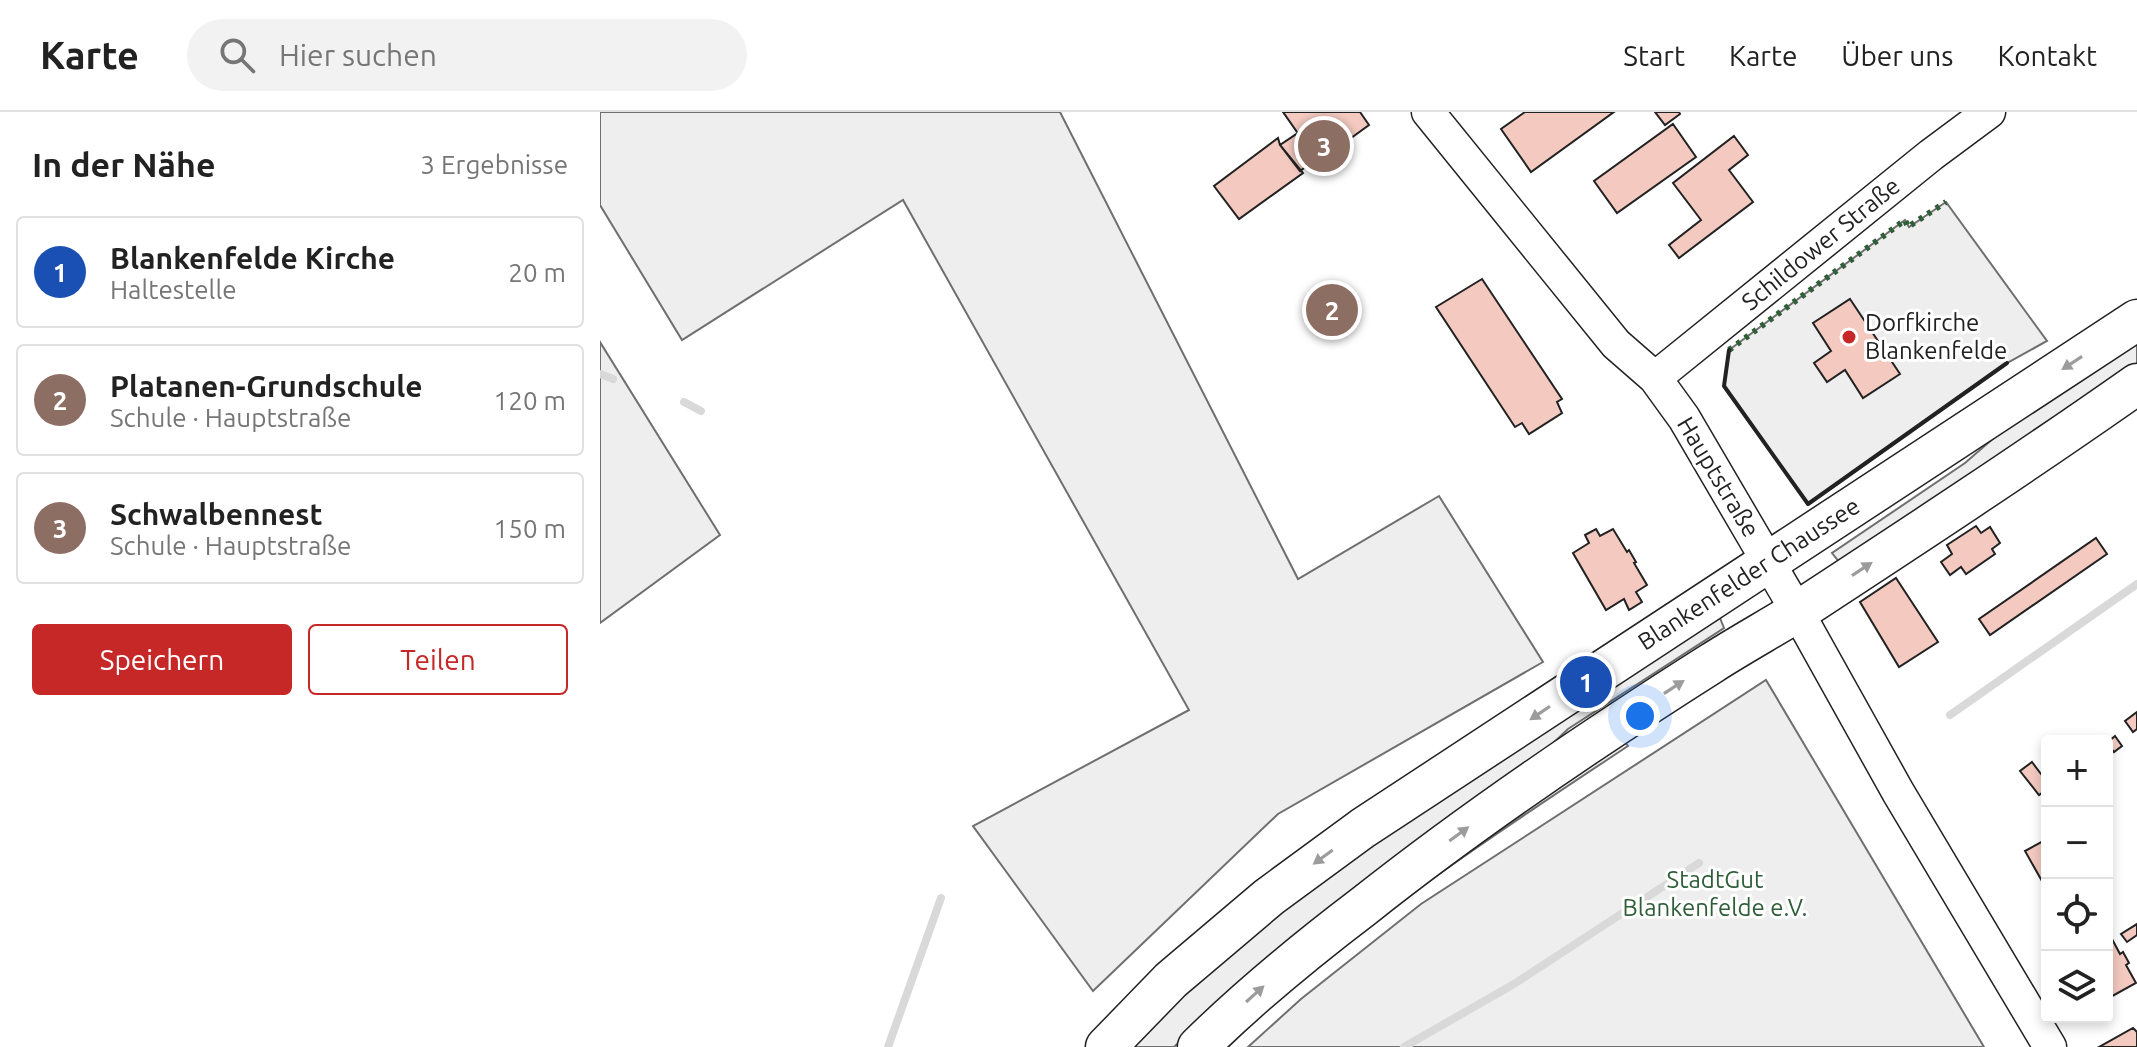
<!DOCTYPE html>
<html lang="de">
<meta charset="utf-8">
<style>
body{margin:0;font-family:Ubuntu,sans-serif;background:#f2f2f2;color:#222}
.controls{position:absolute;right:24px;bottom:24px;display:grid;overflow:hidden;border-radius:8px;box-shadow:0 4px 12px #0003}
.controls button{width:72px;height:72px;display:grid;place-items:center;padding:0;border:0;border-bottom:2px solid #e0e0e0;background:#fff;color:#222;font:40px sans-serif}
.you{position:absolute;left:1040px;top:604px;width:28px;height:28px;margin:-20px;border:6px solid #fff;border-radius:50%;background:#1a73e8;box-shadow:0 0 0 12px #1a73e833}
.badge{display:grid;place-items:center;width:52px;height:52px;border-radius:50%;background:#c62828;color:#fff;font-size:26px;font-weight:700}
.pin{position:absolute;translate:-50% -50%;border:4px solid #fff;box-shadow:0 2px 8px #0006}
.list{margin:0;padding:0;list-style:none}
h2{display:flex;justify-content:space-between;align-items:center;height:104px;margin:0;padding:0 32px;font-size:34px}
h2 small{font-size:26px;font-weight:400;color:#767676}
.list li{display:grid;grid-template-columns:52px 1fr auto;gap:24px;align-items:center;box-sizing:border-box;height:112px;margin:0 16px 16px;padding:0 16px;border:2px solid #e0e0e0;border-radius:8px}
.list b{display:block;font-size:30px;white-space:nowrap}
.list p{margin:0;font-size:26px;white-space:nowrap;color:#767676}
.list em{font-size:26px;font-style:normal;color:#767676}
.actions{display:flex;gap:16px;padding:24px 32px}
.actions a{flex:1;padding:18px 0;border:2px solid #c62828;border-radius:8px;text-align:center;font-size:28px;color:#c62828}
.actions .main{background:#c62828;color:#fff}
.icon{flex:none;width:44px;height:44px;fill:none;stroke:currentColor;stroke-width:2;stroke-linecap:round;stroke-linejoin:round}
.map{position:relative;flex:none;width:1537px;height:935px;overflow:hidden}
header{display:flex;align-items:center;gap:48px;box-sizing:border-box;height:112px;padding:0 40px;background:#fff;border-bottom:2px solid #e0e0e0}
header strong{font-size:38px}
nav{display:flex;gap:44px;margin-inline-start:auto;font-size:28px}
.search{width:560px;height:72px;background:#f2f2f2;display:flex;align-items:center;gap:20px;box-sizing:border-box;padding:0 28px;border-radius:44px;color:#767676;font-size:30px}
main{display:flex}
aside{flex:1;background:#fff}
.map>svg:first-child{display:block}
</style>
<header>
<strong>Karte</strong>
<div class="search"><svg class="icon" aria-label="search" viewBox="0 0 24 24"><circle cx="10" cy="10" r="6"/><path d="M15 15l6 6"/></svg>Hier suchen</div>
<nav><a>Start</a><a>Karte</a><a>Über uns</a><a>Kontakt</a></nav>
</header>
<main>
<aside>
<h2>In der Nähe<small>3 Ergebnisse</small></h2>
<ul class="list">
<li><span class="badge" style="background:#1a4fb4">1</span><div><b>Blankenfelde Kirche</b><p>Haltestelle</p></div><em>20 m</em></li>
<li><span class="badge" style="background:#8d6e63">2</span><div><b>Platanen-Grundschule</b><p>Schule · Hauptstraße</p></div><em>120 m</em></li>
<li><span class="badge" style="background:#8d6e63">3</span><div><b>Schwalbennest</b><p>Schule · Hauptstraße</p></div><em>150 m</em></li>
</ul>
<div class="actions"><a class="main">Speichern</a><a>Teilen</a></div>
</aside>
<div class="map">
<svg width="1537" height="935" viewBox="0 0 1537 935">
<rect width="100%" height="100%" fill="#fff"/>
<!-- green -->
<path fill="#eee" stroke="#6f6f6f" stroke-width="2" d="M 0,0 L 460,0 L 698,467 L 839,384 L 943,550 L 678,702 L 493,879 L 373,714 L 589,598 L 303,88 L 82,228 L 0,93 Z
M 1346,90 L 1447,229 L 1407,251 L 1208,392 L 1124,274 L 1129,238 L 1305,108 L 1309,115 Z
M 1537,224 L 1537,256 L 1240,451 L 1232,441 L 1365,351 L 1426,298 Z
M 0,230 L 120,423 L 0,511 Z
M 1120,506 L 1124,516 L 968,617 L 932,651 L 638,875 L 574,935 L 529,935 L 568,894 L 666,808 L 797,712 Z
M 1166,568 L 1384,935 L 648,935 L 701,887 L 821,792 Z
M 1024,629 L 1028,634 C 889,726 747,818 628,935 L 618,935 L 736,832 Z"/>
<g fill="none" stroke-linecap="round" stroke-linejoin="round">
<!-- stream -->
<path stroke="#d9d9d9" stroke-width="8" d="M 0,262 L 13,267
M 84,290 L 101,299
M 1350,603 L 1537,472
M 288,935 L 341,786
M 804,935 L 914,872 L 1099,751"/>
</g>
<!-- building -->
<path fill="#f3c9c0" stroke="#222" stroke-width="2" d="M 683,0 L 760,0 L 769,13 L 718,50 Z
M 925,0 L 1014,0 L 931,60 L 901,17 Z
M 1055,0 L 1079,0 L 1080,2 L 1065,13 Z
M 1073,12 L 1096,45 L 1017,101 L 994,69 Z
M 698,21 L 716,47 L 700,59 L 680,33 Z
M 1134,24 L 1148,43 L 1129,58 L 1153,90 L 1079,146 L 1069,133 L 1101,108 L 1073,71 Z
M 678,26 L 680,33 L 703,61 L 639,107 L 614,74 Z
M 882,167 L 962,287 L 957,290 L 962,301 L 929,322 L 922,311 L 915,315 L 836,195 Z
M 1250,187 L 1300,262 L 1263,286 L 1245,258 L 1227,270 L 1214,251 L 1231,239 L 1213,211 Z
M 1376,414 L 1381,421 L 1390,415 L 1400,431 L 1392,437 L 1395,442 L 1366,462 L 1361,455 L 1350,463 L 1341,450 L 1352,442 L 1347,433 Z
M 996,417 L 1000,424 L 1013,417 L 1027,440 L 1029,438 L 1036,450 L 1034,451 L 1047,473 L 1036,480 L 1042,490 L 1029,498 L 1024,487 L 1006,498 L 973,441 L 989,431 L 985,423 Z
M 1496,426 L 1507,442 L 1390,523 L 1379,507 Z
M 1296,466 L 1338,530 L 1299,555 L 1260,490 Z
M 1537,600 L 1537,617 L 1533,620 L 1525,609 Z
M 1515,624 L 1522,634 L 1514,640 L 1507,631 Z
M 1432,650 L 1441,662 L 1447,658 L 1447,677 L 1439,683 L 1420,659 Z
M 1447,727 L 1447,778 L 1425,739 Z
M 1537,812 L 1537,823 L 1527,830 L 1521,822 Z
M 1512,827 L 1520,842 L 1523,840 L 1529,851 L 1526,853 L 1536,871 L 1507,887 L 1507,830 Z
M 1533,916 L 1537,920 L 1537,935 L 1499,935 Z"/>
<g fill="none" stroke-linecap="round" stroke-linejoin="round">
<defs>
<path id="minor" d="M 828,0 L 1016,232 L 1055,266 L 1084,306 L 1197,499 L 1298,680 L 1450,935
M 1055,266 L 1331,43 L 1389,0"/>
<path id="major" d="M 506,935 L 571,868 L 669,785 L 763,716 L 1537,208
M 598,935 C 650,884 706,838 764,794 C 875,706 992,627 1112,551 C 1140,533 1171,516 1200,498 C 1313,424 1426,350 1537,272"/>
</defs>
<!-- minor casing -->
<use href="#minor" stroke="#222" stroke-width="35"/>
<!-- major casing -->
<use href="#major" stroke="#222" stroke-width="43"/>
<!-- minor -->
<use href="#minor" stroke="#fff" stroke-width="32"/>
<!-- major -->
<use href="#major" stroke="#fff" stroke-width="40"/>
<!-- hedge -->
<path stroke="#2f5e38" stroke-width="6" stroke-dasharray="4 6" stroke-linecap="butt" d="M 1129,238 L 1305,108 L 1308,115 L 1346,90"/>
<!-- wall -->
<path stroke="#222" stroke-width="4" d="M 1129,238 L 1124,274 L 1208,392 L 1407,251"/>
</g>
<!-- one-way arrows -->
<defs><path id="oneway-solid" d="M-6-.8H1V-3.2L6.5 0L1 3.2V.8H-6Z" transform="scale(2)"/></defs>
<g fill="#9c9c9c">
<use href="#oneway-solid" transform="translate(1472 251) rotate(147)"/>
<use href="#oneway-solid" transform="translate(1262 457) rotate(-33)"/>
<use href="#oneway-solid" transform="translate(1074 575) rotate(-33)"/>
<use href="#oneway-solid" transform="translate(940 601) rotate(146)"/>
<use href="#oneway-solid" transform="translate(859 722) rotate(-36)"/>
<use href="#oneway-solid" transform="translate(723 745) rotate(144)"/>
<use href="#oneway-solid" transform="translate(655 882) rotate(-42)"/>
</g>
<!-- markers -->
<circle fill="#c62828" stroke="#fff" stroke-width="3" cx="1249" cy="225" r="8"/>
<g text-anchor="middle" stroke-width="6" stroke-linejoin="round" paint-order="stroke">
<!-- street labels -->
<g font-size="24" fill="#222" stroke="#fff">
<text transform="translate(1221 132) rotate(-39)" y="8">Schildower Straße</text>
<text transform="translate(1118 365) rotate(59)" y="8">Hauptstraße</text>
<text transform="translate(1149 462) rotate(-33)" y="8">Blankenfelder Chaussee</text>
</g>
<!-- poi labels -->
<g font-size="24" fill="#222" stroke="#fff" text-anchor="start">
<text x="1265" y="219">Dorfkirche<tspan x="1265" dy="28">Blankenfelde</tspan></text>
</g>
<!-- park labels -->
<g font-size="24" fill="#2f5e38" stroke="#fff">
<text x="1115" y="776">StadtGut<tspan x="1115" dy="28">Blankenfelde e.V.</tspan></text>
</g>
</g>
</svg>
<div class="controls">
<button>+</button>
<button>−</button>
<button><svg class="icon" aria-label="locate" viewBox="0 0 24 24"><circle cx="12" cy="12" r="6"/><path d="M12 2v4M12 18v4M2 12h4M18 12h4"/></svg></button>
<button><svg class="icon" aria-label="layers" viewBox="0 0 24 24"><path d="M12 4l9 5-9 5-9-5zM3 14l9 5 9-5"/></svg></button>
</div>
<div class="you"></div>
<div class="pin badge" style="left:986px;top:570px;background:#1a4fb4">1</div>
<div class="pin badge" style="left:732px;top:198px;background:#8d6e63">2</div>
<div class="pin badge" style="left:724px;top:34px;background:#8d6e63">3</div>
</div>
</main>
